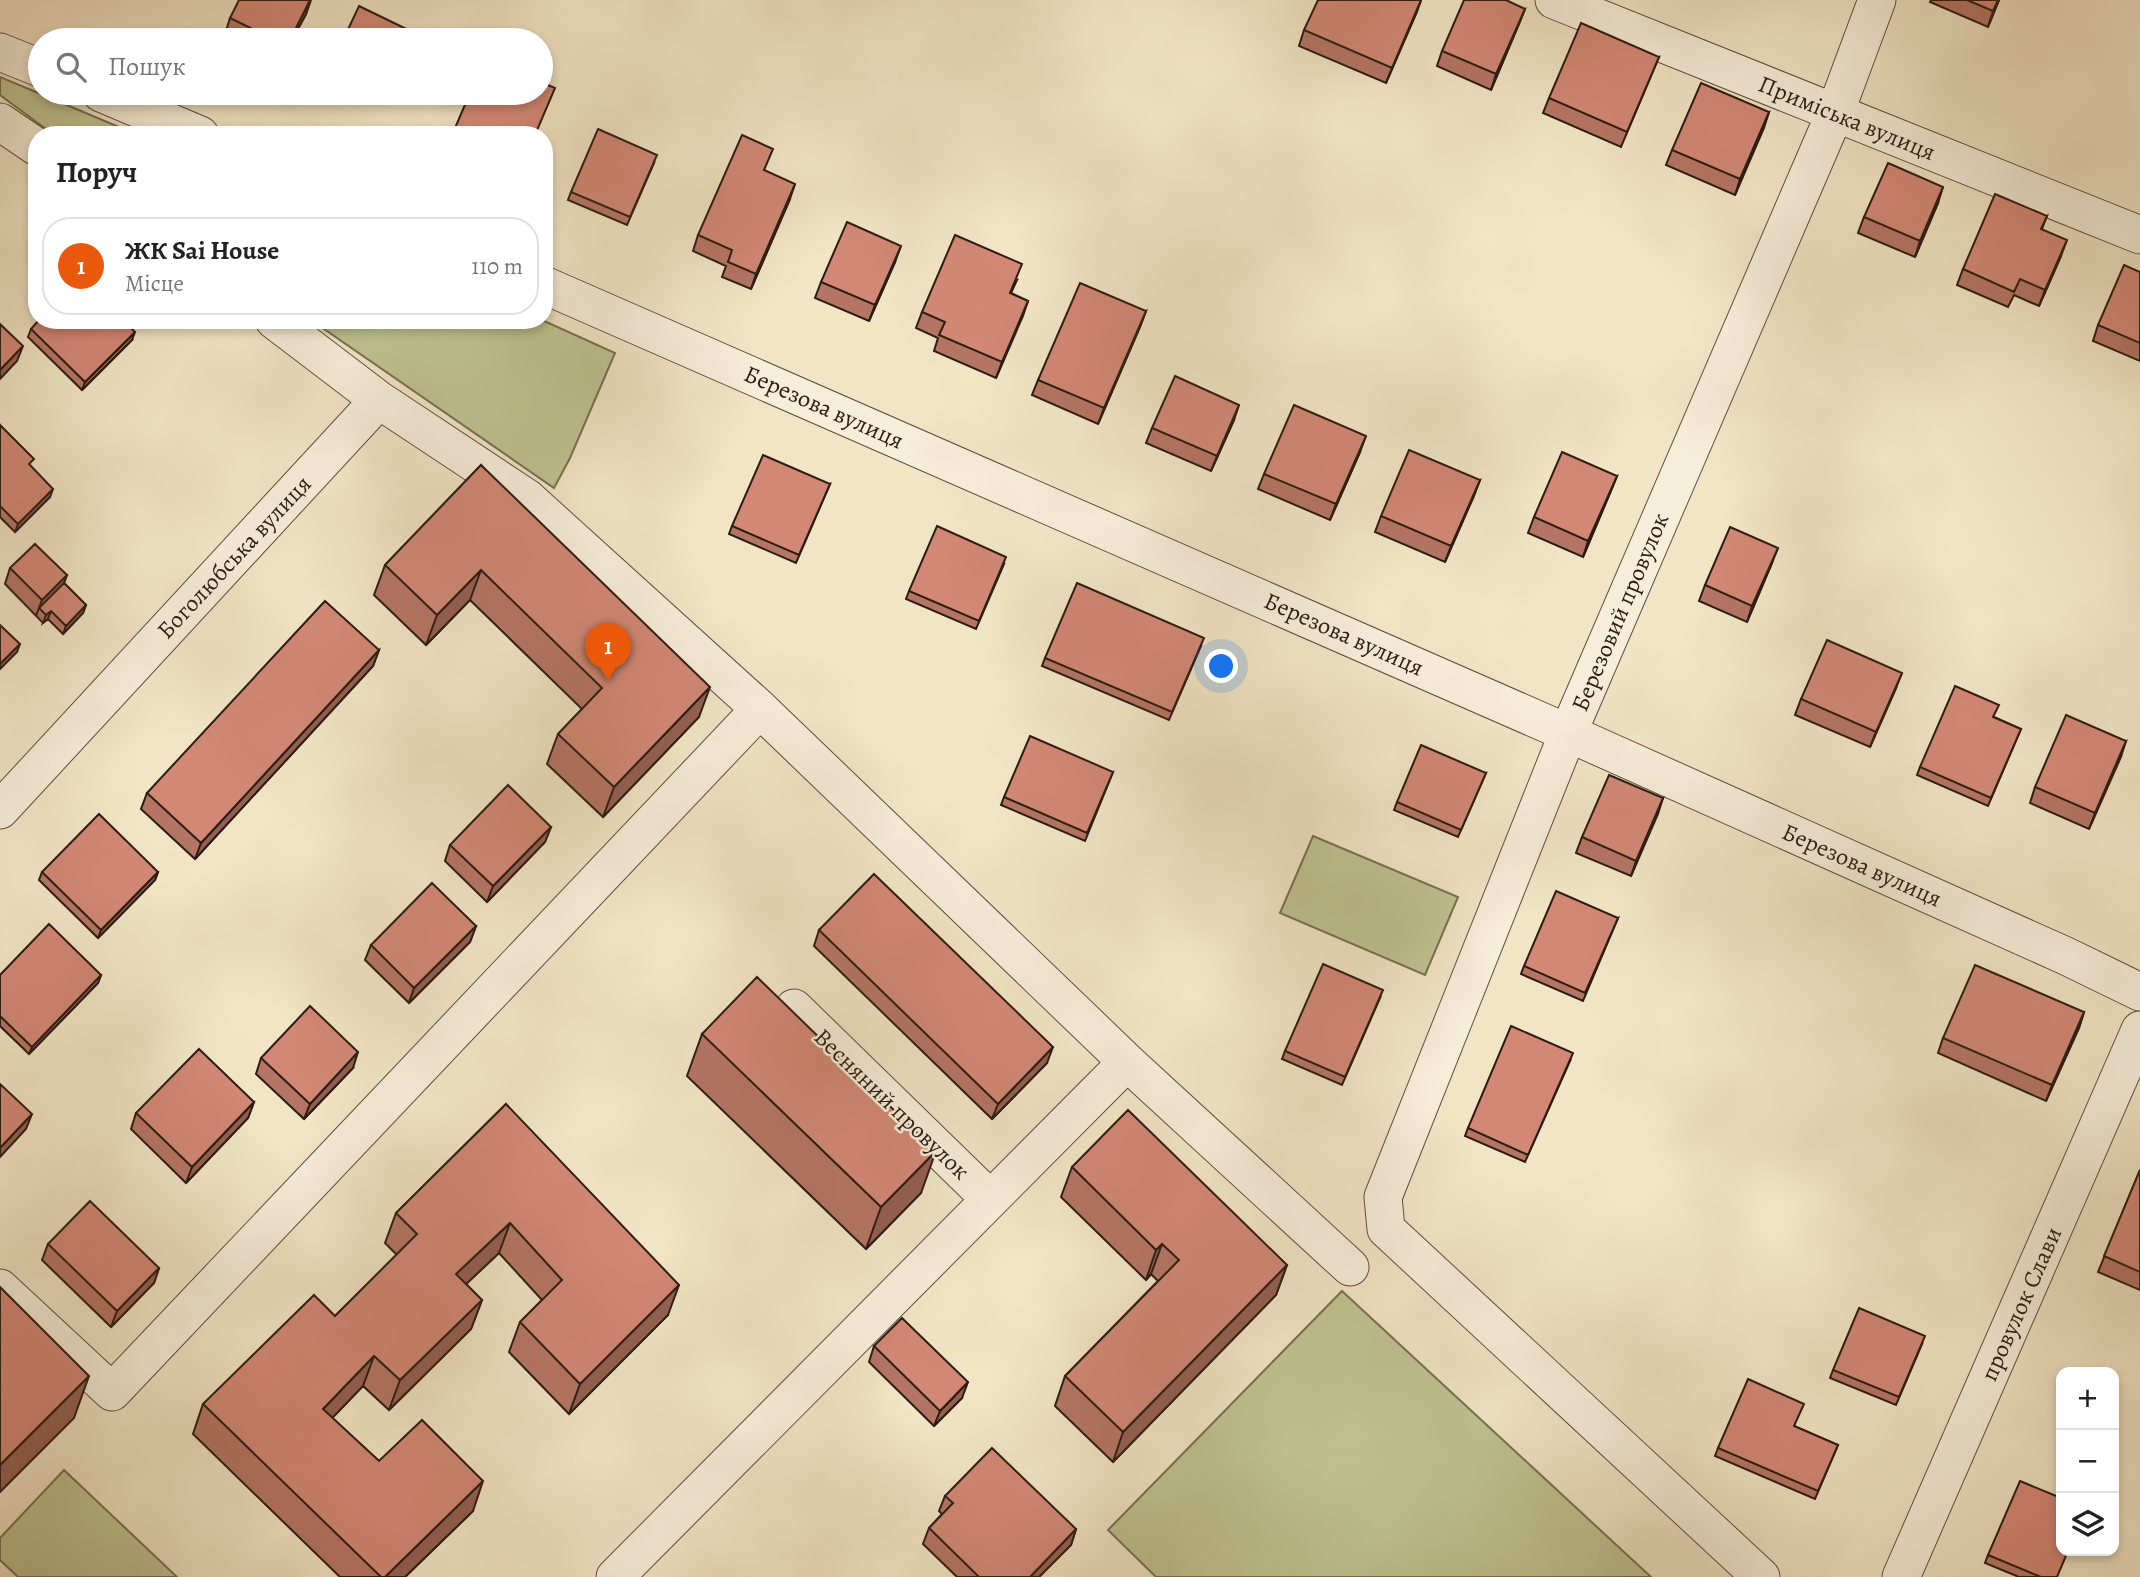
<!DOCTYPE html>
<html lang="uk">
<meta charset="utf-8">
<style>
body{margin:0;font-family:Alegreya,serif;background:#f2f2f2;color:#222}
.controls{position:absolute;right:21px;bottom:21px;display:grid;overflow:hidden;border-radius:14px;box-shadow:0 4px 10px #0003}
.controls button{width:63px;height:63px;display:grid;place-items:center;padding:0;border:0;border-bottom:2px solid #e0e0e0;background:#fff;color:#222;font:35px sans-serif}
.you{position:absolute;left:1222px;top:667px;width:24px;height:24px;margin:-18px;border:5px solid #fff;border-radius:50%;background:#1a73e8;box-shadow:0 0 0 10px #1a73e833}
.badge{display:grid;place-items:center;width:46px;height:46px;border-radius:50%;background:#ea580c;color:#fff;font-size:23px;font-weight:700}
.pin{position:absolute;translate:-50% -58px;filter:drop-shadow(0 2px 4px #0008)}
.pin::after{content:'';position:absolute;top:37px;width:24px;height:21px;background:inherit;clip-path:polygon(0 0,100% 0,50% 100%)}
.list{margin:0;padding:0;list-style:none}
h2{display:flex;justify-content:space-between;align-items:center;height:91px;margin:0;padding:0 28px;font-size:30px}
h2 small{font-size:23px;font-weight:400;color:#767676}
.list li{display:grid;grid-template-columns:46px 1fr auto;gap:21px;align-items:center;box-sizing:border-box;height:98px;margin:0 14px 14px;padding:0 14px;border:2px solid #e0e0e0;border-radius:28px}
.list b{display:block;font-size:26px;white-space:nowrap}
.list p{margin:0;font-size:23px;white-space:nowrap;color:#767676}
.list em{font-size:23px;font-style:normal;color:#767676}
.icon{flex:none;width:38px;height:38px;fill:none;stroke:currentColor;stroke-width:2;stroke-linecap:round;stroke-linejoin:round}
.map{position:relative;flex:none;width:2140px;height:1577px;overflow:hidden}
.search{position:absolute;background:#fff;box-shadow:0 4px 10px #0003;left:28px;top:28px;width:525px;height:77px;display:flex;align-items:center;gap:18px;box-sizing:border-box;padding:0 24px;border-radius:38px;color:#767676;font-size:26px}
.panel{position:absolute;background:#fff;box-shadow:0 4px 10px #0003;left:28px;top:126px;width:525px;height:203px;border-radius:28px}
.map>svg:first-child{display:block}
</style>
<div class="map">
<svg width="2140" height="1577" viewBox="0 0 2140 1577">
<rect width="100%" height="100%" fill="#f2e5c6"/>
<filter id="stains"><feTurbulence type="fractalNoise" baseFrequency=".00286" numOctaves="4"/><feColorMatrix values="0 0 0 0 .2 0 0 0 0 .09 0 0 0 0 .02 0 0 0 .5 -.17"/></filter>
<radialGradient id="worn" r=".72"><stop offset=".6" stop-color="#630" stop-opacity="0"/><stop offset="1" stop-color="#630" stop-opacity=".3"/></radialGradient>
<!-- green -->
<path fill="#bfc391" stroke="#767052" stroke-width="2" d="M 0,77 L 138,135 L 54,135 L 0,95 Z
M 311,320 L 542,320 L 615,353 L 570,458 L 554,488 Z
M 1313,836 L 1458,897 L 1425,975 L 1280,913 Z
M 1342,1291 L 1651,1577 L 1156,1577 L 1108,1530 Z
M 64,1470 L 177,1577 L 18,1577 L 0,1560 L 0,1538 Z"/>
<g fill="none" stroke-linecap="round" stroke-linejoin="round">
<defs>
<path id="minor" d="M 1554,0 L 2140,235
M 0,52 L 40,68
M 101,93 L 200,135
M 0,122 L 37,147
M 544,285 L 1568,733 L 2066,956 L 2140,992
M 379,400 L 527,498 L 760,709 L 1127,1062 L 1350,1267
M 0,810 L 379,400 L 274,320
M 794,1008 L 990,1199
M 0,1288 L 112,1392 L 760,709
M 615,1577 L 1127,1062
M 1761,1577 L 1386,1229 L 1383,1197 L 1568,733 L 1835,113 L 1877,0
M 1901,1577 L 2140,1030"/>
</defs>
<!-- minor casing -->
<use href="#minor" stroke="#5e4e40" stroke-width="39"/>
<!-- minor -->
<use href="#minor" stroke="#f7eeda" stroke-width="37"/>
</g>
<!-- wall -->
<path fill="#b57565" stroke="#2c1c13" stroke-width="2" d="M 311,0 L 306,14 L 292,40 L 237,40 L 225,34 L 230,18 Z
M 1421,0 L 1386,83 L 1299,46 L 1304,30 Z
M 1931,0 L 1999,0 L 1988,27 L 1930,2 Z
M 1525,9 L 1519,24 L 1491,90 L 1437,66 L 1442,51 Z
M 1659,57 L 1621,147 L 1543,113 L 1549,98 Z
M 379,93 L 402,93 L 398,102 Z
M 1769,112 L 1735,195 L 1666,165 L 1672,150 Z
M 654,163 L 627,225 L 568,200 L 571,192 Z
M 765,171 L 790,199 L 751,289 L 722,277 L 726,266 L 693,251 L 698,235 Z
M 1938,203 L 1915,257 L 1858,233 L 1864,217 Z
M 2047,216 L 2042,229 L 2061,256 L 2039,306 L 2014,295 L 2008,307 L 1957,285 L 1963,269 Z
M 895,262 L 869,321 L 815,298 L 821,282 Z
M 2140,272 L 2140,361 L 2093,341 L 2098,325 Z
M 1017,280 L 1011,293 L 1028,301 L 996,378 L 934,351 L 938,338 L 916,328 L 922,312 Z
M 1146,311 L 1140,327 L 1098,424 L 1032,395 L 1038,380 Z
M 31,329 L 132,340 L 82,390 L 28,337 Z
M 1234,420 L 1211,471 L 1146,443 L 1152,428 Z
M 0,425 L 31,467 L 50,497 L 15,532 L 0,517 Z
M 1360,452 L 1330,520 L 1258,489 L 1264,474 Z
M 481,465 L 699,717 L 603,817 L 547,764 L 558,734 L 582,709 L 470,600 L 426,645 L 374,595 L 385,565 Z
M 1617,476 L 1583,557 L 1528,533 L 1534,517 Z
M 1480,480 L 1445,562 L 1375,532 L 1381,516 Z
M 830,484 L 796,563 L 729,534 L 732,526 Z
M 1772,563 L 1747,622 L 1699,601 L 1705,585 Z
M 1004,564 L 976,629 L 906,599 L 909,591 Z
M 10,568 L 67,575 L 64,583 L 86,605 L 83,613 L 63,634 L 48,619 L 43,623 L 5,584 Z
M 1201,646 L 1169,720 L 1042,666 L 1045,658 Z
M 379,650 L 373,666 L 195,859 L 141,809 L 147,793 Z
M 1896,688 L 1870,747 L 1795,715 L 1801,699 Z
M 1994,717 L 2021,729 L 1988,806 L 1917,775 L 1920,767 Z
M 2126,741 L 2089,829 L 2030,803 L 2035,787 Z
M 1113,772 L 1085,841 L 1001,805 L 1004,797 Z
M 1486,773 L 1458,837 L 1394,810 L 1397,802 Z
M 1663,798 L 1631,876 L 1576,853 L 1582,837 Z
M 551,827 L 545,842 L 487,902 L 445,861 L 450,845 Z
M 42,872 L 158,872 L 155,880 L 98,938 L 39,880 Z
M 1618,918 L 1583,1001 L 1521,974 L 1524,966 Z
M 476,926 L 470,942 L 409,1003 L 365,960 L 371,945 Z
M 819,930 L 1047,1063 L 992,1119 L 814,946 Z
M 0,975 L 101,975 L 98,983 L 29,1054 L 0,1026 Z
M 1380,998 L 1342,1085 L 1282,1059 L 1285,1051 Z
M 2084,1012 L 2079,1028 L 2046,1101 L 1938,1053 L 1943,1038 Z
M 702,1034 L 921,1193 L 866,1249 L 687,1076 Z
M 261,1058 L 353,1068 L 304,1119 L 256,1074 Z
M 1570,1061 L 1525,1162 L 1465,1136 L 1468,1128 Z
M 254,1102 L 248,1118 L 186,1183 L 131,1129 L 136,1113 Z
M 506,1104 L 668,1315 L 569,1414 L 509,1352 L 520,1322 L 542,1300 L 499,1253 L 466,1284 L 482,1300 L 471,1329 L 389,1410 L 363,1386 L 332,1418 L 379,1461 L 473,1511 L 405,1577 L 340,1577 L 193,1434 L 203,1404 L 335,1316 L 397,1255 L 385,1243 L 396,1213 Z
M 1072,1167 L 1287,1265 L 1276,1295 L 1113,1462 L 1055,1406 L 1065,1376 L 1158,1281 L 1151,1274 L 1146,1280 L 1061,1197 Z
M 2140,1170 L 2140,1290 L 2098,1272 Z
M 48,1244 L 159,1268 L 154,1283 L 111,1327 L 42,1260 Z
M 1922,1344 L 1896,1405 L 1830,1378 L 1833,1370 Z
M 874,1346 L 962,1398 L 934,1426 L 869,1362 Z
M 1794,1426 L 1838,1445 L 1815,1499 L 1715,1456 L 1718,1448 Z
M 945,1496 L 1076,1529 L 1071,1545 L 1039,1577 L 957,1577 L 923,1544 L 929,1528 L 942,1514 L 939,1511 Z
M 1988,1555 L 2057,1577 L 2019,1577 L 1985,1563 Z"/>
<!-- shaded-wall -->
<path fill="#935f52" stroke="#2c1c13" stroke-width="2" d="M 310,0 L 306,14 L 292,40 L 290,40 Z
M 1421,0 L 1417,12 L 1386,83 L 1392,68 Z
M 1998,0 L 1999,0 L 1988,27 L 1993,11 Z
M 1525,9 L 1519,24 L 1491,90 L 1496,74 Z
M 1769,112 L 1764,128 L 1735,195 L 1740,179 Z
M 795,184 L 790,199 L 751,289 L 756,274 Z
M 1943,187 L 1938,203 L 1915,257 L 1920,241 Z
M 2067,240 L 2061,256 L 2039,306 L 2045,290 Z
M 901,246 L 895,262 L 869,321 L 875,305 Z
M 1028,301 L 1023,316 L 996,378 L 1002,362 Z
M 1146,311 L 1140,327 L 1098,424 L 1104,408 Z
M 135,332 L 132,340 L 82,390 L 85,382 Z
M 23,346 L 17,361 L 0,379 L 0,370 Z
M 1239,405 L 1234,420 L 1211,471 L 1217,456 Z
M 1366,436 L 1360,452 L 1330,520 L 1336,504 Z
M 1617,476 L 1611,491 L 1583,557 L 1588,541 Z
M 1480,480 L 1474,496 L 1445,562 L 1451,546 Z
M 53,489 L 50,497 L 15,532 L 18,524 Z
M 1778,548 L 1772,563 L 1747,622 L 1752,606 Z
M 481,570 L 470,600 L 426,645 L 437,615 Z
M 67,575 L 61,591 L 39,608 L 36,616 L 42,600 Z
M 86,605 L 83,613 L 63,634 L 66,626 Z
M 51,611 L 48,619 L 43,623 L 46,615 Z
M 20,644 L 17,652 L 0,669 L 0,664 Z
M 379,650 L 373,666 L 195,859 L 201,843 Z
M 1902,673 L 1896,688 L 1870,747 L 1876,732 Z
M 710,687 L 699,717 L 603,817 L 614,787 Z
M 2126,741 L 2121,757 L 2089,829 L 2095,813 Z
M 1663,798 L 1658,814 L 1631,876 L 1636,861 Z
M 551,827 L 545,842 L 487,902 L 493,886 Z
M 158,872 L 155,880 L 98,938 L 101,930 Z
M 476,926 L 470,942 L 409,1003 L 414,988 Z
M 101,975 L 98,983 L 29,1054 L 32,1047 Z
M 2084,1012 L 2079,1028 L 2046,1101 L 2052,1085 Z
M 1053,1047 L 1047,1063 L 992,1119 L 998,1104 Z
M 358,1052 L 353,1068 L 304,1119 L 310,1104 Z
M 254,1102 L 248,1118 L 186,1183 L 192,1167 Z
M 32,1114 L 26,1129 L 0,1157 L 0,1148 Z
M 936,1151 L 921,1193 L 866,1249 L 881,1207 Z
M 510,1223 L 499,1253 L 445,1304 L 456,1274 Z
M 1162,1244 L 1151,1274 L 1146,1280 L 1156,1250 Z
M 1287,1265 L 1276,1295 L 1113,1462 L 1123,1432 Z
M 159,1268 L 154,1283 L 111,1327 L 117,1311 Z
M 679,1285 L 668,1315 L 569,1414 L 580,1384 Z
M 482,1300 L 471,1329 L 389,1410 L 400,1380 Z
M 374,1356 L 363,1386 L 312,1439 L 323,1409 Z
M 89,1376 L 74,1418 L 0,1492 L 0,1465 Z
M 968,1382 L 962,1398 L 934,1426 L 940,1411 Z
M 483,1481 L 473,1511 L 405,1577 L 385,1577 Z
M 1076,1529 L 1071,1545 L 1039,1577 L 1030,1577 Z"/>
<!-- building -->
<path fill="#d28875" stroke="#2c1c13" stroke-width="2" d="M 239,0 L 310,0 L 290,40 L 275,40 L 230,18 Z
M 1318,0 L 1421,0 L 1392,68 L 1304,30 Z
M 1464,0 L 1506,0 L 1525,9 L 1496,74 L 1442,51 Z
M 1967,0 L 1998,0 L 1993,11 Z
M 359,6 L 427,39 L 427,40 L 343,40 Z
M 1581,23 L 1659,57 L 1627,132 L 1549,98 Z
M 541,82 L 555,88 L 535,135 L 452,135 L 470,93 L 541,93 Z
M 1701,83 L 1769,112 L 1740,179 L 1672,150 Z
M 598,129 L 657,155 L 630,217 L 571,192 Z
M 742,135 L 773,149 L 764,170 L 795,184 L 756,274 L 728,262 L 732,250 L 698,235 Z
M 1888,163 L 1943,187 L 1920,241 L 1864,217 Z
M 1995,194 L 2047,216 L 2041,229 L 2067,240 L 2045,290 L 2020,279 L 2014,292 L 1963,269 Z
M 847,222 L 901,246 L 875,305 L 821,282 Z
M 955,235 L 1022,264 L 1010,293 L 1028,301 L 1002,362 L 939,335 L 945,322 L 922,312 Z
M 2124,265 L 2140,272 L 2140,343 L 2098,325 Z
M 1080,283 L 1146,311 L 1104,408 L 1038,380 Z
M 39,320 L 123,320 L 135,332 L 85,382 L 31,329 Z
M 0,324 L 23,346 L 0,370 Z
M 1175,376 L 1239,405 L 1217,456 L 1152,428 Z
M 1294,405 L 1366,436 L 1336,504 L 1264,474 Z
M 0,425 L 34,459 L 29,464 L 53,489 L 18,524 L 0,506 Z
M 1409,450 L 1480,480 L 1451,546 L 1381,516 Z
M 1562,452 L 1617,476 L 1588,541 L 1534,517 Z
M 763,455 L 830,484 L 799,555 L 732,526 Z
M 481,465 L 710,687 L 614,787 L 558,734 L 602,688 L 481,570 L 437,615 L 385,565 Z
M 937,526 L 1006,557 L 979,621 L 909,591 Z
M 1730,527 L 1778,548 L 1752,606 L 1705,585 Z
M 35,544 L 67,575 L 42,600 L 10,568 Z
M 64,583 L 86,605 L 66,626 L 51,611 L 46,615 L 39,608 Z
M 1077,583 L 1204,638 L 1172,712 L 1045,658 Z
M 325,601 L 379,650 L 201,843 L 147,793 Z
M 0,625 L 20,644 L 0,664 Z
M 1827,640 L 1902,673 L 1876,732 L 1801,699 Z
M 1955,686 L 1999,705 L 1993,717 L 2021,729 L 1991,798 L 1920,767 Z
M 2066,715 L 2126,741 L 2095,813 L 2035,787 Z
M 1030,736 L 1113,772 L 1087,833 L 1004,797 Z
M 1421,745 L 1486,773 L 1461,830 L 1397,802 Z
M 1609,775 L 1663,798 L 1636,861 L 1582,837 Z
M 508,785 L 551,827 L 493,886 L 450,845 Z
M 99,814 L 158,872 L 101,930 L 42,872 Z
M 874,874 L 1053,1047 L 998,1104 L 819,930 Z
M 432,883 L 476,926 L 414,988 L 371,945 Z
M 1556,891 L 1618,918 L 1585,993 L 1524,966 Z
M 49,924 L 101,975 L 32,1047 L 0,1016 L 0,975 Z
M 1323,964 L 1383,990 L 1345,1077 L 1285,1051 Z
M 1975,965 L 2084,1012 L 2052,1085 L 1943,1038 Z
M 757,977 L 936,1151 L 881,1207 L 702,1034 Z
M 310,1006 L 358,1052 L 310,1104 L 261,1058 Z
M 1511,1026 L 1573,1053 L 1528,1155 L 1468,1128 Z
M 199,1049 L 254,1102 L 192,1167 L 136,1113 Z
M 0,1084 L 32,1114 L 0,1148 Z
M 506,1104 L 679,1285 L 580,1384 L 520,1322 L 562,1280 L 510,1223 L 456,1274 L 482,1300 L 400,1380 L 374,1356 L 323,1409 L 379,1461 L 422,1420 L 483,1481 L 385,1577 L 381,1577 L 203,1404 L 314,1295 L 335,1316 L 417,1234 L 396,1213 Z
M 1128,1110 L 1287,1265 L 1123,1432 L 1065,1376 L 1179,1260 L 1162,1244 L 1156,1250 L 1072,1167 Z
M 2140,1170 L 2140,1272 L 2104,1256 Z
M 90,1201 L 159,1268 L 117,1311 L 48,1244 Z
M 0,1287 L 89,1376 L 0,1465 Z
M 1859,1308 L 1925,1336 L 1899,1397 L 1833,1370 Z
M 902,1318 L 968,1382 L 940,1411 L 874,1346 Z
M 1748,1379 L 1804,1404 L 1794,1426 L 1838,1445 L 1818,1491 L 1718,1448 Z
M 992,1448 L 1076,1529 L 1030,1577 L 979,1577 L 929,1528 L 953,1503 L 945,1496 Z
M 2020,1481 L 2061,1498 L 2061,1551 L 2068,1551 L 2057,1577 L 2041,1577 L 1988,1555 Z"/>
<g text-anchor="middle" stroke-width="5" stroke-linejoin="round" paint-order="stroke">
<!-- street labels -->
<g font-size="24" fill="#2c1c13" stroke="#f7eeda">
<text transform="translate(1847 118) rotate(22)" y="8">Приміська вулиця</text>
<text transform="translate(824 407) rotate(24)" y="8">Березова вулиця</text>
<text transform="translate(234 557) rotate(-47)" y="8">Боголюбська вулиця</text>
<text transform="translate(1620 612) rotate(-67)" y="8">Березовий провулок</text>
<text transform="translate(1344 634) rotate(24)" y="8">Березова вулиця</text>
<text transform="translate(1862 865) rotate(24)" y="8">Березова вулиця</text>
<text transform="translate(892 1104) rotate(44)" y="8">Весняний провулок</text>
<text transform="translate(2021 1304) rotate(-66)" y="8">провулок Слави</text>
</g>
</g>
<rect width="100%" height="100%" filter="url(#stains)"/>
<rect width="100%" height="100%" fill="url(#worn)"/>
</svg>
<div class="controls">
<button>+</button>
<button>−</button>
<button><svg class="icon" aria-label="layers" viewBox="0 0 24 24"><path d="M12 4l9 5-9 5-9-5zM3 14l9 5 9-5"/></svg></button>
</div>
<div class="you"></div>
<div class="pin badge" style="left:608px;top:681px">1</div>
<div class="search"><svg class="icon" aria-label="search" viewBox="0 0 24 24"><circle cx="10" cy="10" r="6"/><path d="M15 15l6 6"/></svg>Пошук</div>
<section class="panel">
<h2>Поруч<small></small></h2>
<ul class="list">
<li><span class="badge">1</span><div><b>ЖК Sai House</b><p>Місце</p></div><em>110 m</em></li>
</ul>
</section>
</div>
